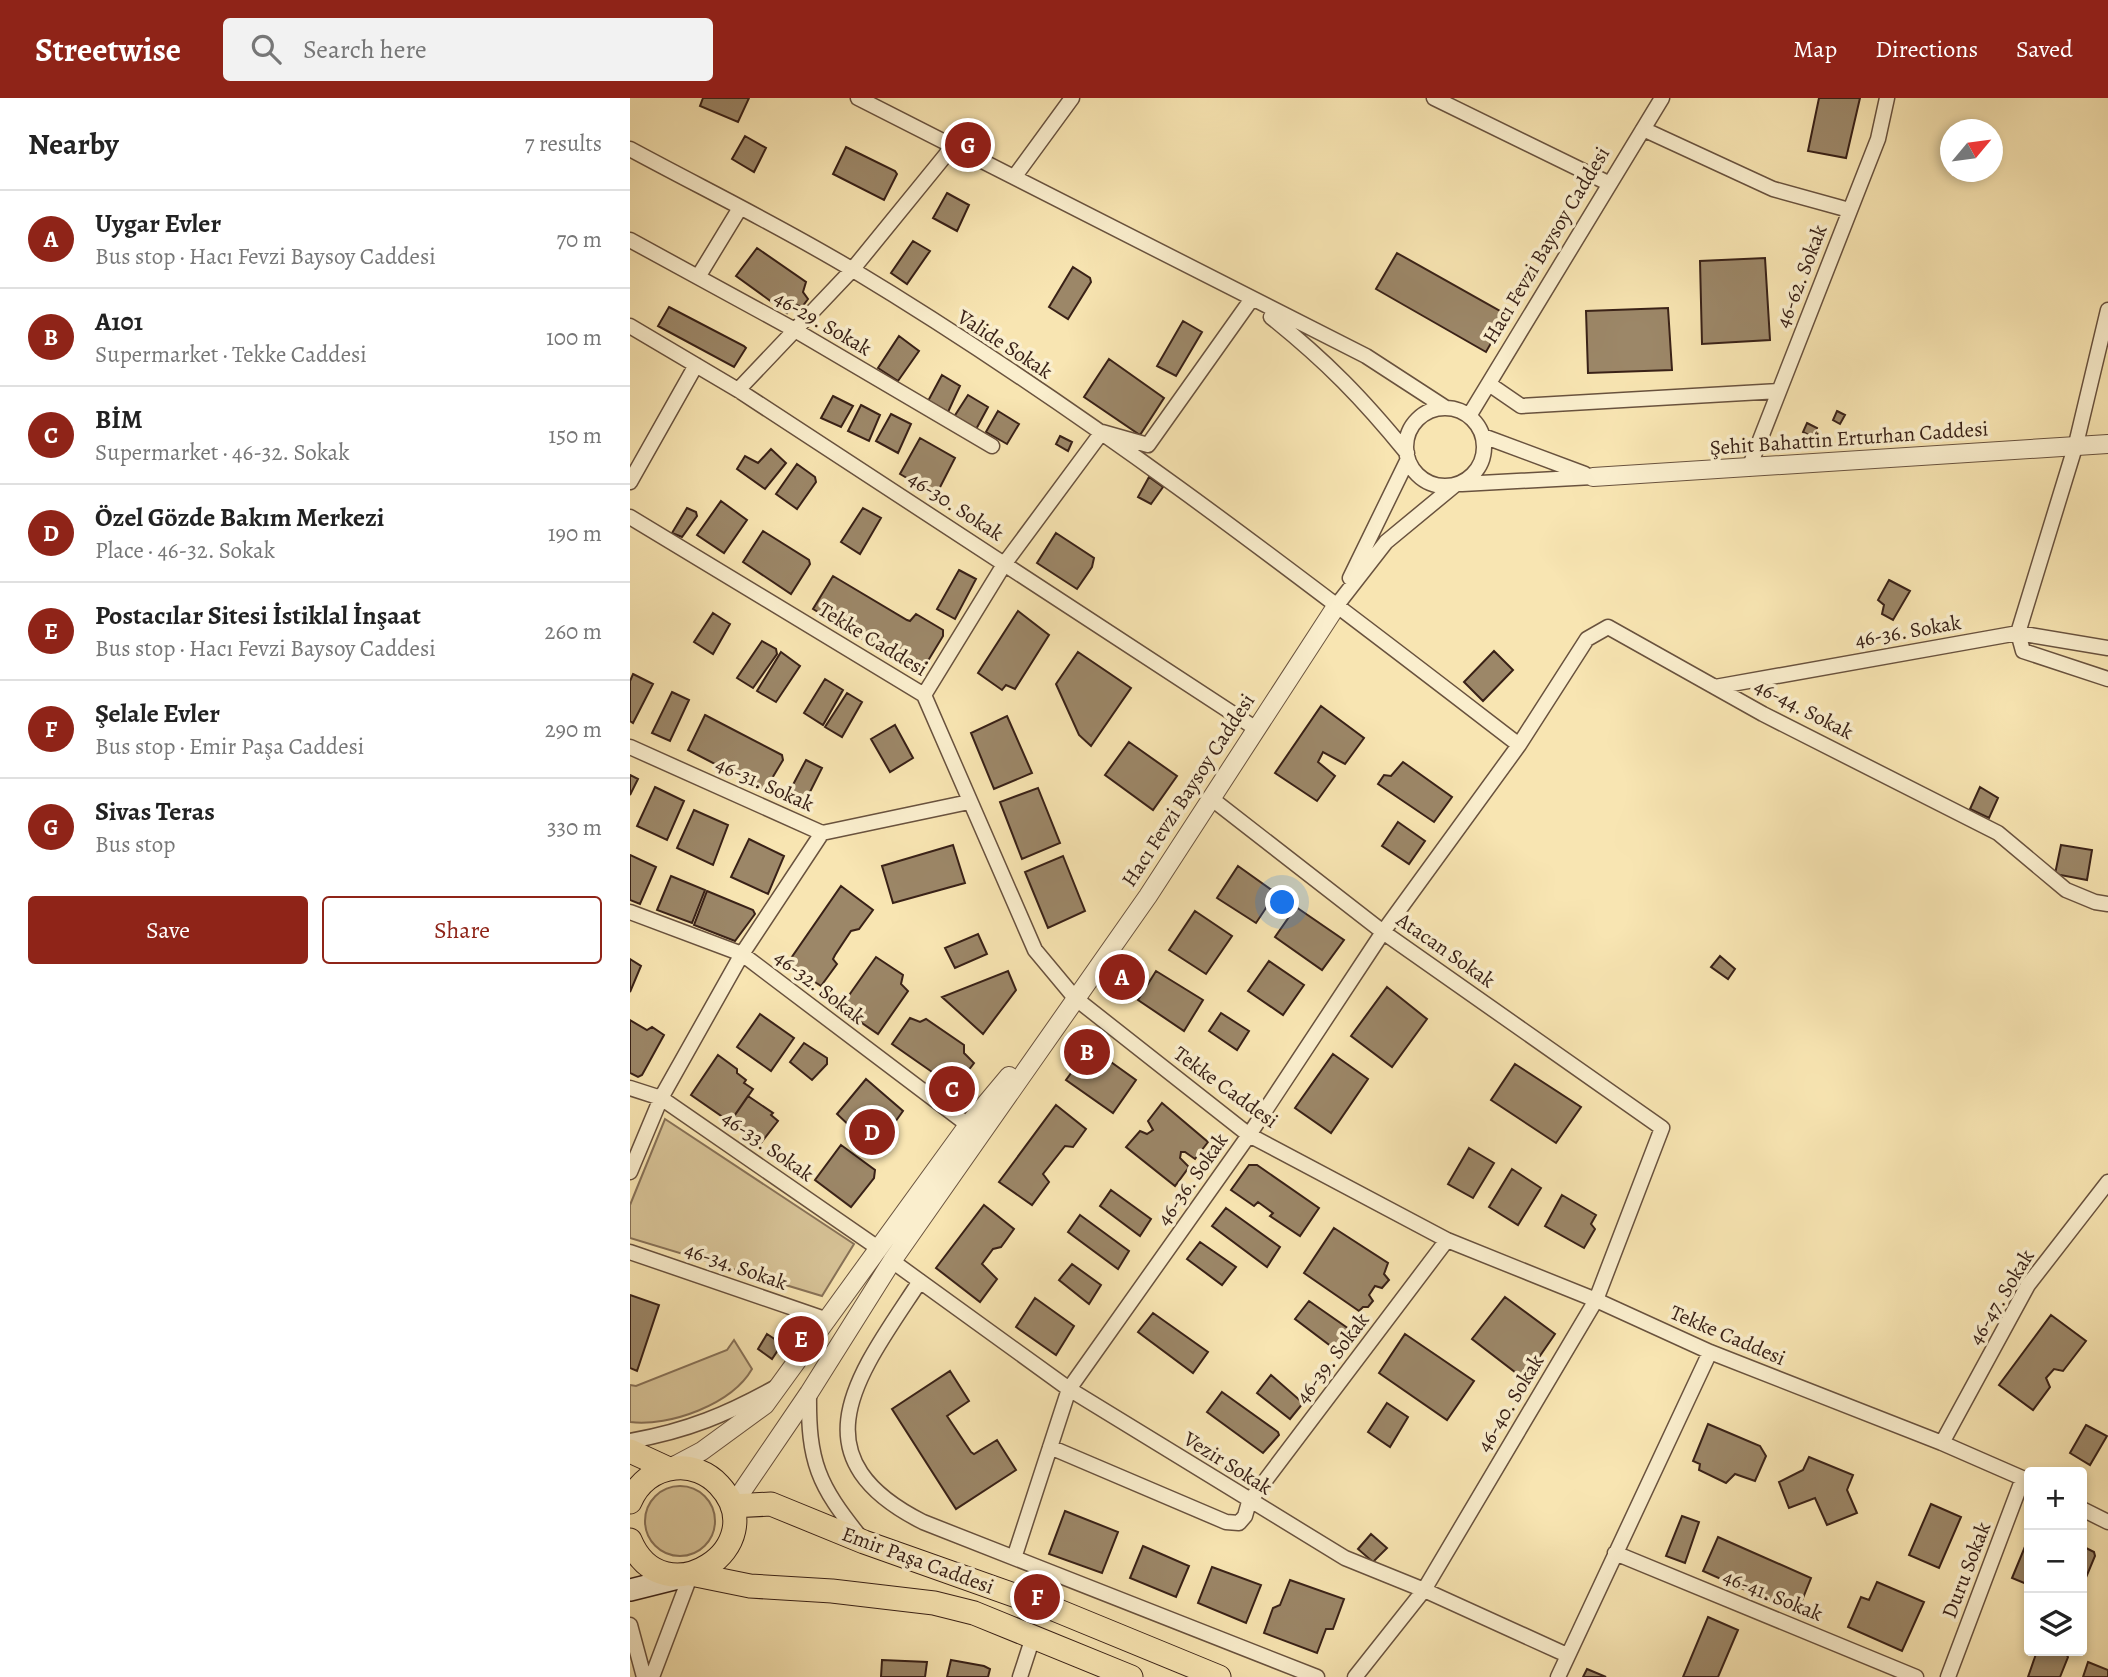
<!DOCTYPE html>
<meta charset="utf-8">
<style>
body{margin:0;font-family:Alegreya,serif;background:#f2f2f2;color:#222}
.controls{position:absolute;right:21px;bottom:21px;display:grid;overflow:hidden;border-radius:7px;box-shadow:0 4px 10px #0003}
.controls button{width:63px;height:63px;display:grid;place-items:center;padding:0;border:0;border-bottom:2px solid #e0e0e0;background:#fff;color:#222;font:35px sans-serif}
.compass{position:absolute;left:1310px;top:21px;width:63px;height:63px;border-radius:50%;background:#fff;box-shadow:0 4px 10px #0003;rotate:61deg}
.you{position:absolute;left:653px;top:805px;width:24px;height:24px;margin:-18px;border:5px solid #fff;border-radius:50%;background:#1a73e8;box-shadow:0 0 0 10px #1a73e833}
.badge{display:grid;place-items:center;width:46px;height:46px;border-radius:50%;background:#8f2418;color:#fff;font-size:23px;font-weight:700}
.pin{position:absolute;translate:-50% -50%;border:4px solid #fff;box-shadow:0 2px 7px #0006}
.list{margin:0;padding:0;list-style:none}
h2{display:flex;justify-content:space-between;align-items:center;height:91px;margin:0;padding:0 28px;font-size:30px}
h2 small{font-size:23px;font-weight:400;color:#767676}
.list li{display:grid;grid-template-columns:46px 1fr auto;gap:21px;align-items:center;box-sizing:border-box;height:98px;padding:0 28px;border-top:2px solid #e0e0e0}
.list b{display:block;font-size:26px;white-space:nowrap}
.list p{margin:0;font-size:23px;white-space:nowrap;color:#767676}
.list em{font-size:23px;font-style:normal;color:#767676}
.actions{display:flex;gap:14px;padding:21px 28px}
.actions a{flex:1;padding:16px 0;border:2px solid #8f2418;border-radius:7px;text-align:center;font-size:24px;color:#8f2418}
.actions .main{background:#8f2418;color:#fff}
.icon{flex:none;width:38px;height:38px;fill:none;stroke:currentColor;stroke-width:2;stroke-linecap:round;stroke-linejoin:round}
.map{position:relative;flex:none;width:1478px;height:1579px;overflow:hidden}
header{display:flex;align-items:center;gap:42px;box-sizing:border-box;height:98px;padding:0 35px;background:#8f2418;color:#fff}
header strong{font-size:33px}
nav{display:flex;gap:38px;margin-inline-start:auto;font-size:24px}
.search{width:490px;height:63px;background:#f2f2f2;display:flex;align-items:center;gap:18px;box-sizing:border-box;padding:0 24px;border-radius:7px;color:#767676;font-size:26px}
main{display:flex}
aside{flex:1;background:#fff}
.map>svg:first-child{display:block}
</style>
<header>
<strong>Streetwise</strong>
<div class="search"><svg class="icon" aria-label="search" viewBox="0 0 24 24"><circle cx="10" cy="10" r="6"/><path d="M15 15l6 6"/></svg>Search here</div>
<nav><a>Map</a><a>Directions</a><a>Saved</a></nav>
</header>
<main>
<aside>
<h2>Nearby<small>7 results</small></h2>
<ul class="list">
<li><span class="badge">A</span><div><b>Uygar Evler</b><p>Bus stop · Hacı Fevzi Baysoy Caddesi</p></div><em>70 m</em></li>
<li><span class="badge">B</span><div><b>A101</b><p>Supermarket · Tekke Caddesi</p></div><em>100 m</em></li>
<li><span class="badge">C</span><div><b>BİM</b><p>Supermarket · 46-32. Sokak</p></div><em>150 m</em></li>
<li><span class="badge">D</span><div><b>Özel Gözde Bakım Merkezi</b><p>Place · 46-32. Sokak</p></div><em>190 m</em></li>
<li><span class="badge">E</span><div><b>Postacılar Sitesi İstiklal İnşaat</b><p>Bus stop · Hacı Fevzi Baysoy Caddesi</p></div><em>260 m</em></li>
<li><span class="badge">F</span><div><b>Şelale Evler</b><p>Bus stop · Emir Paşa Caddesi</p></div><em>290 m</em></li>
<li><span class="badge">G</span><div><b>Sivas Teras</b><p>Bus stop</p></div><em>330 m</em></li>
</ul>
<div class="actions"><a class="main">Save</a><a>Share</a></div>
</aside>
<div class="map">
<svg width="1478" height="1579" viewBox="0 0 1478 1579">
<rect width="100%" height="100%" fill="#f8e5b2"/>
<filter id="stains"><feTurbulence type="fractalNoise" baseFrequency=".00286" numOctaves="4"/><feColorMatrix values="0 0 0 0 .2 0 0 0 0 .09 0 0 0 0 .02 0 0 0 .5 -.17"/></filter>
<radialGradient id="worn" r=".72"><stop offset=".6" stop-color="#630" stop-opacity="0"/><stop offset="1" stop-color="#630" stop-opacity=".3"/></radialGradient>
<!-- green -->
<path fill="#d8c498" stroke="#887258" stroke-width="2" d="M 35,1021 L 224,1146 L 192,1198 L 0,1140 L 0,1107 Z
M 104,1242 L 122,1271 C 102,1306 40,1329 0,1324 L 0,1287 L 6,1288 L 97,1252 Z
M15 1423a35 35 0 1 1 70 0a35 35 0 1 1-70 0Z"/>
<!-- building -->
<path fill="#9c8768" stroke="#392117" stroke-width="2" d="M 73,0 L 119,0 L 108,24 L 70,8 Z
M 1189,0 L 1230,0 L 1216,60 L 1178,53 Z
M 115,38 L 136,50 L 124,74 L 102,61 Z
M 216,49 L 265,73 L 267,76 L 254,102 L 203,76 Z
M 317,95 L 339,107 L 327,133 L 303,120 Z
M 283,143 L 300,153 L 277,186 L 261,175 Z
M 127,150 L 176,184 L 173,194 L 178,201 L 172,209 L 164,206 L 157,215 L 106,178 Z
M 767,155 L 877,217 L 856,254 L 746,191 Z
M 1135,160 L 1140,242 L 1072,246 L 1070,163 Z
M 443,169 L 460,180 L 461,184 L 438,221 L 419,209 Z
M 39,209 L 114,248 L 116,250 L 104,269 L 28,228 Z
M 1038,210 L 1042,272 L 958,275 L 956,213 Z
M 553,223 L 572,234 L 546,278 L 527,268 Z
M 269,238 L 289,253 L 268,283 L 248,270 Z
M 479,261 L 534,300 L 510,337 L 454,299 Z
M 312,277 L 330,288 L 318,314 L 298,303 Z
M 338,297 L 358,309 L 344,335 L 322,322 Z
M 203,298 L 223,308 L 211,329 L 191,320 Z
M 231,307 L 250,317 L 239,343 L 218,333 Z
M 368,313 L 389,326 L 377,346 L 356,334 Z
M 1207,313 L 1215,317 L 1210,326 L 1203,322 Z
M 261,316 L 281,326 L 268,355 L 246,343 Z
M 1177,325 L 1187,330 L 1184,340 L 1173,334 Z
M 430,338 L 442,344 L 438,353 L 426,346 Z
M 290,340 L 325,360 L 306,397 L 270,376 Z
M 141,351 L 156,365 L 135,391 L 107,371 L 115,358 L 128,365 Z
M 167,366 L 185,379 L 186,384 L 167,411 L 146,396 Z
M 519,379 L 533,389 L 521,406 L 508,399 Z
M 91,403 L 117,422 L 94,455 L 67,437 Z
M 57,410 L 66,414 L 67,418 L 52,439 L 42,435 Z
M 233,410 L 251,420 L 230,456 L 211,444 Z
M 133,433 L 179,462 L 180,466 L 161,496 L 113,464 Z
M 426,435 L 464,460 L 462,469 L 447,491 L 407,465 Z
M 329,472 L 346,481 L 325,521 L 307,511 Z
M 203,478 L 277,522 L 280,523 L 286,516 L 313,532 L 313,538 L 290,576 L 183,511 Z
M 1259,482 L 1280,493 L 1263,522 L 1252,516 L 1254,507 L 1248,502 Z
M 388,513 L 419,537 L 385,591 L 376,587 L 372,592 L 348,575 Z
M 83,515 L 100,526 L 83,556 L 64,544 Z
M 132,543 L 146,551 L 147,556 L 123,590 L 107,580 Z
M 864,553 L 883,572 L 853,603 L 834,584 Z
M 151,554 L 170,568 L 146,604 L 127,593 Z
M 448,554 L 501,590 L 461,648 L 449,637 L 426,586 Z
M 3,576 L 23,586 L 3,625 L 0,623 L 0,583 Z
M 195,581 L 213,592 L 193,627 L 174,615 Z
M 42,594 L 59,602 L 40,643 L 22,635 Z
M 217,595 L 232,604 L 212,639 L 195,629 Z
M 691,608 L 734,640 L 715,666 L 693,654 L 688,664 L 705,678 L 687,703 L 645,675 Z
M 75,617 L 152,657 L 153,662 L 135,692 L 58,652 Z
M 377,618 L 402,675 L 364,691 L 341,635 Z
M 265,627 L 283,660 L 260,674 L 241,641 Z
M 499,644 L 547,678 L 523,712 L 475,677 Z
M 176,662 L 192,670 L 173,708 L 156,700 Z
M 773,664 L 822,699 L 804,724 L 748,686 L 754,677 L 761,678 Z
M 0,677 L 8,681 L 0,697 Z
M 25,689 L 54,703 L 37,742 L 7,728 Z
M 1350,689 L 1368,700 L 1359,720 L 1340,711 Z
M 408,690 L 430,745 L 392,761 L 370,704 Z
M 64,712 L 98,727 L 83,767 L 47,750 Z
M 768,724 L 795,743 L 779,766 L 752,748 Z
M 119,741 L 154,758 L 138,796 L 101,779 Z
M 323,747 L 335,785 L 263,805 L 252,768 Z
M 1431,747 L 1462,752 L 1457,782 L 1425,776 Z
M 0,757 L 26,769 L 10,806 L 0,802 Z
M 433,758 L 455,813 L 418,830 L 395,774 Z
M 608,768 L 646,795 L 626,825 L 587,800 Z
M 41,778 L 75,792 L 62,825 L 27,812 Z
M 211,788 L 243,812 L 229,831 L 221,833 L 205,857 L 203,861 L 207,866 L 191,888 L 157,866 Z
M 77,793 L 123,812 L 125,816 L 105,843 L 64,827 Z
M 666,809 L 714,842 L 692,872 L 645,839 Z
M 565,813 L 602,838 L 576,876 L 539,852 Z
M 348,836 L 357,856 L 325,870 L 315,850 Z
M 1090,858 L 1105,871 L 1098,881 L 1081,869 Z
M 246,859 L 273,877 L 271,886 L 278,893 L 248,936 L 210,910 Z
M 0,861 L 11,868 L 0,894 Z
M 639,863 L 674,887 L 653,917 L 618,893 Z
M 378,873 L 386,892 L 353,936 L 312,899 Z
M 526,873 L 573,902 L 554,933 L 508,902 Z
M 757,889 L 797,921 L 762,969 L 721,938 Z
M 591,915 L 619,933 L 607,952 L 579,933 Z
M 130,916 L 164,940 L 141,973 L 107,949 Z
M 280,920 L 290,924 L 296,921 L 334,947 L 334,955 L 344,965 L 325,990 L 262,946 Z
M 0,922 L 17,932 L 22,929 L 34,937 L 12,977 L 8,979 L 0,975 Z
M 174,945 L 197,960 L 197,966 L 182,982 L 160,964 Z
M 460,949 L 506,982 L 483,1015 L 436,982 Z
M 703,956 L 738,981 L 701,1035 L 665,1010 Z
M 88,957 L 107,971 L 107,975 L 116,982 L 114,985 L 123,991 L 100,1024 L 61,997 Z
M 885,966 L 951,1009 L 926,1045 L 861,1002 Z
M 236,981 L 273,1013 L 245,1052 L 207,1016 Z
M 118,998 L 143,1015 L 141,1017 L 148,1023 L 131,1045 L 100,1024 Z
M 532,1005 L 578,1044 L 565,1061 L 555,1054 L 551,1054 L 550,1060 L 559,1069 L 545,1088 L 496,1049 L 510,1033 L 517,1036 L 523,1032 L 518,1023 Z
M 426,1007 L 456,1031 L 443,1049 L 435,1048 L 413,1076 L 419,1084 L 402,1107 L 369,1084 Z
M 211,1047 L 245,1072 L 244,1080 L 221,1109 L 185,1082 Z
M 839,1050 L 864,1065 L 843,1100 L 818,1086 Z
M 619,1067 L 627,1067 L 689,1110 L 670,1138 L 640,1118 L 643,1115 L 628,1104 L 624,1108 L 601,1092 Z
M 882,1071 L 911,1090 L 888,1127 L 859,1109 Z
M 481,1092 L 521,1121 L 510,1138 L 470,1108 Z
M 932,1097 L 966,1117 L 961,1126 L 965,1131 L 954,1150 L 915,1128 Z
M 354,1107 L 384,1131 L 371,1149 L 363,1151 L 352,1166 L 367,1181 L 350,1204 L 306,1170 Z
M 596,1110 L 650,1149 L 637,1169 L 582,1128 Z
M 450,1117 L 499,1153 L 488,1171 L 438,1134 Z
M 704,1130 L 758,1165 L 754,1176 L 759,1182 L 752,1190 L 745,1188 L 739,1197 L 743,1203 L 738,1209 L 733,1209 L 729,1213 L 674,1175 Z
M 570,1144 L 606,1169 L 592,1187 L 557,1161 Z
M 442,1166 L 471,1187 L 459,1206 L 429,1182 Z
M 0,1197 L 29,1207 L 7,1273 L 0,1270 Z
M 875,1199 L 925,1236 L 894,1281 L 842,1241 Z
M 405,1200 L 444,1228 L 426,1257 L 386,1229 Z
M 679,1203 L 719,1231 L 706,1252 L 665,1221 Z
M 523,1215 L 578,1254 L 563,1275 L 508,1234 Z
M 1421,1217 L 1456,1243 L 1433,1273 L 1424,1271 L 1416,1280 L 1420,1289 L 1403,1312 L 1369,1287 Z
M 137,1236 L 152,1246 L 142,1261 L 128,1251 Z
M 775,1236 L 844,1283 L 817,1322 L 749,1275 Z
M 320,1273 L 339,1303 L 317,1318 L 341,1354 L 344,1356 L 367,1342 L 386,1372 L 326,1411 L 262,1311 Z
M 641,1277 L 673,1305 L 660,1321 L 627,1295 Z
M 592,1294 L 648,1334 L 649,1337 L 633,1355 L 577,1314 Z
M 757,1305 L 778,1319 L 760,1349 L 738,1334 Z
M 1078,1326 L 1130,1348 L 1136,1358 L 1125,1383 L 1105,1376 L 1096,1385 L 1069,1372 L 1070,1366 L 1063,1363 Z
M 1456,1327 L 1477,1338 L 1460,1367 L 1440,1355 Z
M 1179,1359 L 1223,1377 L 1217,1392 L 1227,1415 L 1197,1427 L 1185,1400 L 1159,1410 L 1149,1384 L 1173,1372 Z
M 1301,1406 L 1331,1419 L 1309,1470 L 1279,1457 Z
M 435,1413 L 488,1434 L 472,1475 L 419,1456 Z
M 1052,1418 L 1069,1424 L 1055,1465 L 1036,1458 Z
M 741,1436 L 757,1450 L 743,1464 L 728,1451 Z
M 1088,1439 L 1181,1480 L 1167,1515 L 1073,1473 Z
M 1399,1439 L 1399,1487 L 1382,1480 Z
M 513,1448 L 559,1468 L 546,1499 L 500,1480 Z
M 1452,1448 L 1464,1454 L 1465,1458 L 1452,1489 Z
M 582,1469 L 631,1487 L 616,1525 L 568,1505 Z
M 660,1482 L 714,1501 L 703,1531 L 696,1531 L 687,1555 L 634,1535 L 643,1510 L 650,1507 Z
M 1247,1484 L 1294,1504 L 1272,1553 L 1218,1529 L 1231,1499 L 1239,1502 Z
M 1078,1519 L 1108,1532 L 1088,1579 L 1053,1579 Z
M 1407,1553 L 1436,1556 L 1438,1559 L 1430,1579 L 1398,1579 Z
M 252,1562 L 297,1564 L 295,1579 L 251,1579 Z
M 321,1562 L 354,1568 L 360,1571 L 358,1579 L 317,1579 Z
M 1458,1564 L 1478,1572 L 1478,1579 L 1453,1579 Z
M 957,1571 L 976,1579 L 953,1579 Z"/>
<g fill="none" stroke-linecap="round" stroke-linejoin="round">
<defs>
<path id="minor" d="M 228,0 L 736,258 L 816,310
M 804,0 L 980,86
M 1013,31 L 1143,91 L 1219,112
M 0,51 C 74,91 150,128 223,172 C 457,313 673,481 889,647
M 385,78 L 442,0
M 0,142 L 163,231 L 362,348
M 68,179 L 110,110
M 1478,212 L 1446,346 L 1388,535 L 1393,553 L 1478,581
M 641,219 C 697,264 732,300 777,355
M 0,228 L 108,292 L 625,630
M 859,286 L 891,308 L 1149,293
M 108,292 L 222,172 L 323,48
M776 349a39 39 0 1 1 78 0a39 39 0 1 1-78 0Z
M 839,318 L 1032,0
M 853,338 L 955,376
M 1119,370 L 1248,41 L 1257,0
M 0,384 L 66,267
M 832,386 L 963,379
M 0,419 L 294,597 L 405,852 L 445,900 L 619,1037 L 817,1142 L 966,1202 L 1080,1254 L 1312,1345 L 1399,1383
M 720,480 L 778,361
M 707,507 L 756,444 L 825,387
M 1085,589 L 1388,535 L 1478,550
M 294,597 L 375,465 L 472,334 L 518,347 L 621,202
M 0,649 L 192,735 L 339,704
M 582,701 L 753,834 L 1032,1030 L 966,1202 L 794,1492 L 725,1579
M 0,814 L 112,856 L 338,1027
M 0,990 L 31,1000 L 248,1150
M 0,1074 L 31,1000 L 112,856 L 192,735
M 0,1154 L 198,1222
M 262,1163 L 439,1291 L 715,1460 L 794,1492 L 937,1557
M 290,1183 C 232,1272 160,1357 293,1424 L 687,1579
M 179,1295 C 178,1364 188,1387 231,1440
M 0,1343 C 57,1333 98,1316 148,1288
M 1312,1345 L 1398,1187 L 1478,1084
M 420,1349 L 596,1424 L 609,1425 L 615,1418 L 619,1404 L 817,1142
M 1452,1411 L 1478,1424
M 985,1455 L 1286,1579
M 385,1457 L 439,1291 L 619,1037 L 753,834 L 889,647 L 957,541 L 978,529 L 1133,616 L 1368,735 L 1436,792 L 1465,804 L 1478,806
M 0,1527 L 14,1579
M 22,1579 L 61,1476
M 390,1579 L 403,1539
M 928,1579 L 1080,1254
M 1318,1579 L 1393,1380"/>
<path id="tertiary" d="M 963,379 L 1478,346
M 40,1370 L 72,1353 L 135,1307 L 338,1027 L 379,978
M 102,1408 L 179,1295 L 262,1163 L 518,798 L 707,507"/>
<path id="secondary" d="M 0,1492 L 56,1478"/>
<path id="primary" d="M 0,1353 L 39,1371
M 0,1404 C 8,1385 24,1372 45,1370 C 61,1368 78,1375 89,1387 C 146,1448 33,1522 0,1442
M 102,1408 L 141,1406 L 234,1444 L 426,1512 L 589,1579
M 61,1476 L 120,1488 L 202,1493 L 304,1505 L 344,1515 L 501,1579"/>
</defs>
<!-- minor casing -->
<use href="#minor" stroke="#69523e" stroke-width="17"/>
<!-- tertiary casing -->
<use href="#tertiary" stroke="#69523e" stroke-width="20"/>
<!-- secondary casing -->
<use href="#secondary" stroke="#392117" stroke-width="24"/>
<!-- primary casing -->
<use href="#primary" stroke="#392117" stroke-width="25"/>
<!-- minor -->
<use href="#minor" stroke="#faeecd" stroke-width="14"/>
<!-- tertiary -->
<use href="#tertiary" stroke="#faeecd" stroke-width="18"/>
<!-- secondary -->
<use href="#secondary" stroke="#faeecd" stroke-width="21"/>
<!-- primary -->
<use href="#primary" stroke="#f8e5b2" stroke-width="23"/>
</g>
<g text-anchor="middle" stroke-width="7" stroke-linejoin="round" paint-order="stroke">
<!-- street labels -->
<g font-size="21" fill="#392117" stroke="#faeecd">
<text transform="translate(916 147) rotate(-59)" y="7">Hacı Fevzi Baysoy Caddesi</text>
<text transform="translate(1171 178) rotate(-69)" y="7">46-62. Sokak</text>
<text transform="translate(193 225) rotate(30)" y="7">46-29. Sokak</text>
<text transform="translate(375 246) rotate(33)" y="7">Valide Sokak</text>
<text transform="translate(1219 340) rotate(-4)" y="7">Şehit Bahattin Erturhan Caddesi</text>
<text transform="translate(326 408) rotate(33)" y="7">46-30. Sokak</text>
<text transform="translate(1278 533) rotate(-10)" y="7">46-36. Sokak</text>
<text transform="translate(243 541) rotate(31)" y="7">Tekke Caddesi</text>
<text transform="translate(1174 611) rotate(27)" y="7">46-44. Sokak</text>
<text transform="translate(135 686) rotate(24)" y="7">46-31. Sokak</text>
<text transform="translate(558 692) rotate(-57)" y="7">Hacı Fevzi Baysoy Caddesi</text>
<text transform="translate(816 852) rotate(35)" y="7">Atacan Sokak</text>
<text transform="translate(190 889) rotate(37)" y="7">46-32. Sokak</text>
<text transform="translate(596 989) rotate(36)" y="7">Tekke Caddesi</text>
<text transform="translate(138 1048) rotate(35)" y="7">46-33. Sokak</text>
<text transform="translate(562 1081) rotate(-55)" y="7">46-36. Sokak</text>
<text transform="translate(106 1168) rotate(19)" y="7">46-34. Sokak</text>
<text transform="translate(1371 1199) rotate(-59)" y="7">46-47. Sokak</text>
<text transform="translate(1098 1237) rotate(23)" y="7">Tekke Caddesi</text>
<text transform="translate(702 1260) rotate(-53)" y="7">46-39. Sokak</text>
<text transform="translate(880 1305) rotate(-59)" y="7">46-40. Sokak</text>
<text transform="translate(598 1365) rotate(32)" y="7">Vezir Sokak</text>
<text transform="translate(288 1462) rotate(20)" y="7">Emir Paşa Caddesi</text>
<text transform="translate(1336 1472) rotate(-69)" y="7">Duru Sokak</text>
<text transform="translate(1143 1497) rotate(22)" y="7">46-41. Sokak</text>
</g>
</g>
<rect width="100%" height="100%" filter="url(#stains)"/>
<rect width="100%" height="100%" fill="url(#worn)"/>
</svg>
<div class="controls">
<button>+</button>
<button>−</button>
<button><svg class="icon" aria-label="layers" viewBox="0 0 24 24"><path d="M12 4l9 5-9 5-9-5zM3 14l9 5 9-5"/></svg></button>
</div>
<svg class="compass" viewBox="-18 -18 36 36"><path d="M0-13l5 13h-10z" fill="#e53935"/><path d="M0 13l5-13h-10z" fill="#767676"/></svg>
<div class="you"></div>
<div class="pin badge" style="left:492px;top:879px">A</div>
<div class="pin badge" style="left:457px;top:954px">B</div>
<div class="pin badge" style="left:322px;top:991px">C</div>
<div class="pin badge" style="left:242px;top:1034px">D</div>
<div class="pin badge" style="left:171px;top:1241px">E</div>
<div class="pin badge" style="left:407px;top:1499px">F</div>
<div class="pin badge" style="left:338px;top:47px">G</div>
</div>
</main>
